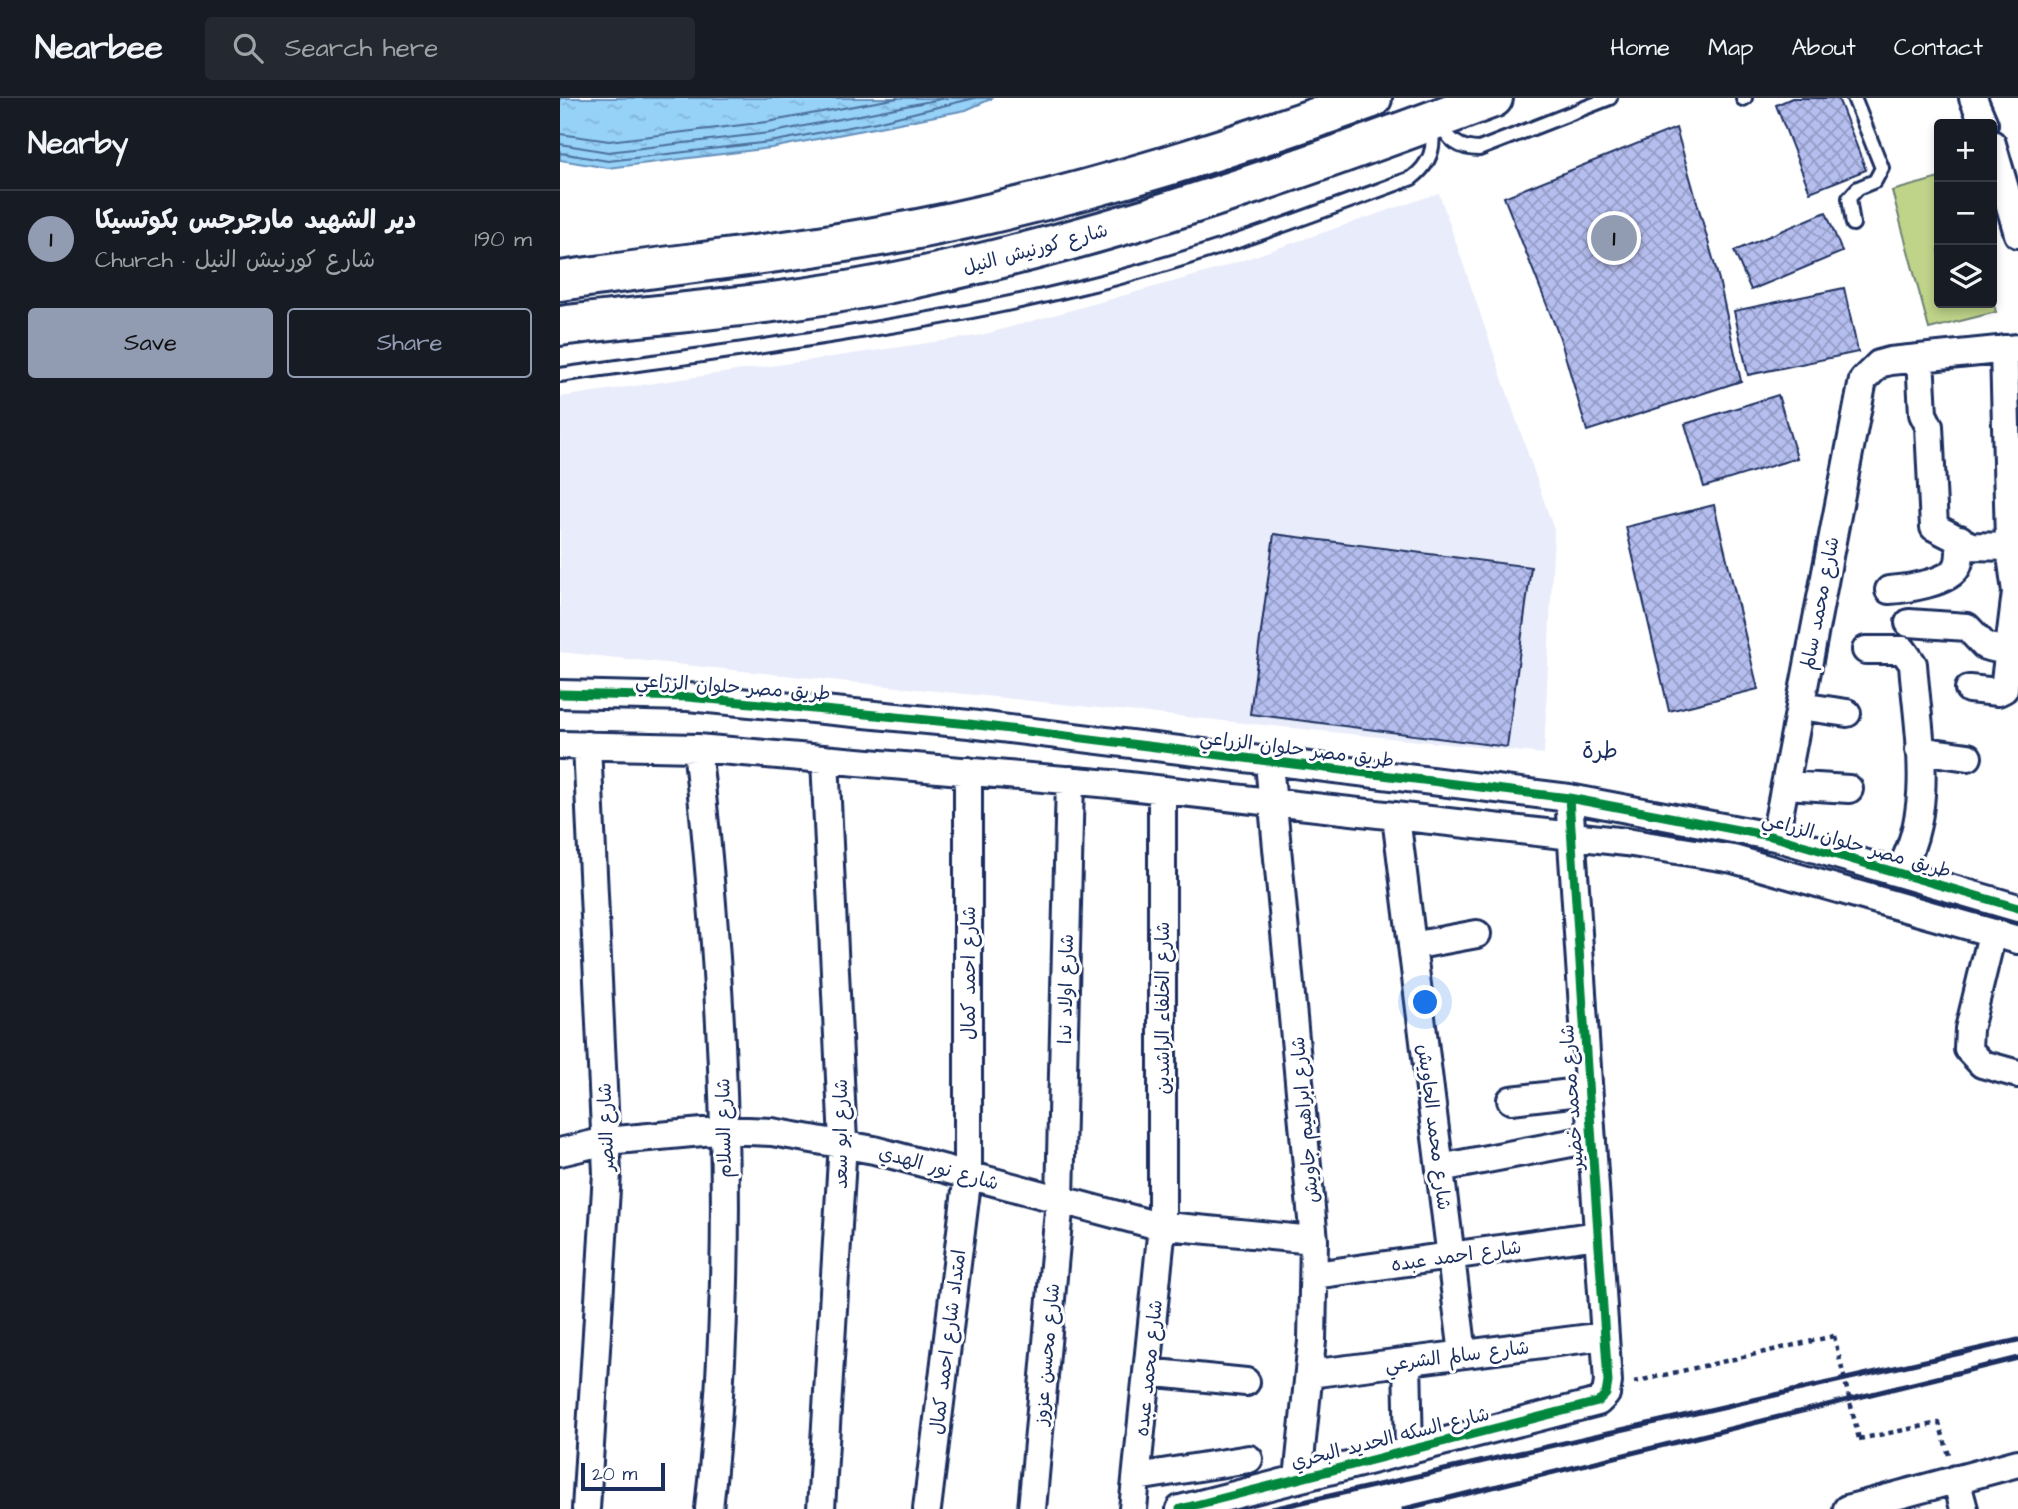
<!DOCTYPE html>
<meta charset="utf-8">
<style>
body{margin:0;font-family:"Architects Daughter","Playpen Sans Arabic",sans-serif;background:#242831;color:#f1f3f6}
.controls{position:absolute;right:21px;top:21px;display:grid;overflow:hidden;border-radius:7px;box-shadow:0 4px 10px #0003}
.controls button{width:63px;height:63px;display:grid;place-items:center;padding:0;border:0;border-bottom:2px solid #363941;background:#171b24;color:#f1f3f6;font:35px sans-serif}
.scale{position:absolute;left:21px;bottom:18px;width:84px;box-sizing:border-box;padding-left:7px;border:4px solid #1b2f5e;border-top:0;font-size:19px;line-height:24px;white-space:nowrap;color:#1b2f5e;-webkit-text-stroke:5px #fff;paint-order:stroke}
.you{position:absolute;left:866px;top:905px;width:24px;height:24px;margin:-18px;border:5px solid #fff;border-radius:50%;background:#1a73e8;box-shadow:0 0 0 10px #1a73e833}
.badge{display:grid;place-items:center;width:46px;height:46px;border-radius:50%;background:#919bb2;color:#111;font-size:23px;font-weight:700}
.pin{position:absolute;translate:-50% -50%;border:4px solid #fff;box-shadow:0 2px 7px #0006}
.list{margin:0;padding:0;list-style:none}
h2{display:flex;justify-content:space-between;align-items:center;height:91px;margin:0;padding:0 28px;font-size:30px}
h2 small{font-size:23px;font-weight:400;color:#9ea1a6}
.list li{display:grid;grid-template-columns:46px 1fr auto;gap:21px;align-items:center;box-sizing:border-box;height:98px;padding:0 28px;border-top:2px solid #363941}
.list b{display:block;font-size:26px;white-space:nowrap}
.list p{margin:0;font-size:23px;white-space:nowrap;color:#9ea1a6}
.list em{font-size:23px;font-style:normal;color:#9ea1a6}
.actions{display:flex;gap:14px;padding:21px 28px}
.actions a{flex:1;padding:16px 0;border:2px solid #919bb2;border-radius:7px;text-align:center;font-size:24px;color:#919bb2}
.actions .main{background:#919bb2;color:#111}
.icon{flex:none;width:38px;height:38px;fill:none;stroke:currentColor;stroke-width:2;stroke-linecap:round;stroke-linejoin:round}
.map{position:relative;flex:none;width:1458px;height:1411px;overflow:hidden}
header{display:flex;align-items:center;gap:42px;box-sizing:border-box;height:98px;padding:0 35px;background:#171b24;border-bottom:2px solid #363941}
header strong{font-size:33px}
nav{display:flex;gap:38px;margin-inline-start:auto;font-size:24px}
.search{width:490px;height:63px;background:#242831;display:flex;align-items:center;gap:18px;box-sizing:border-box;padding:0 24px;border-radius:7px;color:#9ea1a6;font-size:26px}
main{display:flex}
aside{flex:1;background:#171b24}
.map>svg:first-child{display:block}
</style>
<header>
<strong>Nearbee</strong>
<div class="search"><svg class="icon" aria-label="search" viewBox="0 0 24 24"><circle cx="10" cy="10" r="6"/><path d="M15 15l6 6"/></svg>Search here</div>
<nav><a>Home</a><a>Map</a><a>About</a><a>Contact</a></nav>
</header>
<main>
<aside>
<h2>Nearby<small></small></h2>
<ul class="list">
<li><span class="badge">1</span><div><b>دير الشهيد مارجرجس بكوتسيكا</b><p>Church · شارع كورنيش النيل</p></div><em>190 m</em></li>
</ul>
<div class="actions"><a class="main">Save</a><a>Share</a></div>
</aside>
<div class="map">
<svg width="1458" height="1411" viewBox="0 0 1458 1411">
<defs>
<pattern id="water-ripples" width="26" height="14" patternUnits="userSpaceOnUse" patternTransform="scale(1.75)"><rect width="26" height="14" fill="#96d1f7"/><path d="M2 4q2-2 4 0t4 0M15 11q2-2 4 0t4 0" fill="none" stroke="#81b4d6"/></pattern>
<pattern id="building-cross-hatch" width="8" height="8" patternUnits="userSpaceOnUse" patternTransform="scale(1.75)"><rect width="8" height="8" fill="#b6beef"/><path d="M0 0l8 8M0 8l8-8" fill="none" stroke="#939bc5"/></pattern>
</defs>
<rect width="100%" height="100%" fill="#fff"/>
<filter id="ink" filterUnits="userSpaceOnUse"><feTurbulence type="fractalNoise" baseFrequency=".0143" numOctaves="2"/><feDisplacementMap in="SourceGraphic" scale="14" xChannelSelector="R" yChannelSelector="G"/><feConvolveMatrix kernelMatrix="1 2 1 2 8 2 1 2 1" color-interpolation-filters="sRGB"/></filter>
<g filter="url(#ink)">
<!-- built -->
<path fill="#e9ecfa" d="M 879,95 L 994,432 L 984,656 L 0,554 L 0,299 L 422,237 L 648,174 Z"/>
<!-- green -->
<path fill="#bfd389" stroke="#6d8174" stroke-width="2" d="M 1379,80 L 1379,205 L 1432,205 L 1432,199 L 1436,214 L 1369,231 L 1332,93 Z"/>
<!-- water -->
<path fill="url(#water-ripples)" stroke="#6590ba" stroke-width="2" d="M 0,0 L 433,0 L 406,12 L 211,50 L 48,70 L 0,62 Z"/>
<g fill="none" stroke-linecap="round" stroke-linejoin="round">
<!-- shore -->
<path stroke="#4c709b" stroke-width="2" d="M 0,36 L 49,43 L 207,24 L 338,0
M 0,46 L 48,54 L 209,35 L 386,0
M 0,55 L 48,63 L 210,44 L 316,24 L 415,0"/>
</g>
<!-- building -->
<path fill="url(#building-cross-hatch)" stroke="#1b2f5e" stroke-width="2" d="M 1232,0 L 1278,0 L 1306,72 L 1250,94 L 1216,7 Z
M 1116,30 L 1159,182 L 1181,283 L 1027,333 L 1000,240 L 944,99 Z
M 1266,114 L 1282,154 L 1191,192 L 1174,153 Z
M 1284,190 L 1298,254 L 1188,277 L 1174,213 Z
M 1218,297 L 1237,360 L 1144,389 L 1125,326 Z
M 1154,407 L 1198,591 L 1109,613 L 1066,429 Z
M 714,436 L 971,469 L 947,649 L 690,616 Z"/>
<g fill="none" stroke-linecap="round" stroke-linejoin="round">
<defs>
<path id="service" d="M 1183,1 L 1185,0
M 881,24 C 887,42 900,51 919,51 L 1050,0
M 1293,126 L 1289,100 L 1298,90 L 1315,83 L 1322,70 L 1294,0
M 0,277 C 174,252 350,231 521,189 C 634,162 743,120 852,80 C 870,66 876,50 871,28"/>
<path id="minor" d="M 1413,0 L 1424,26
M 1432,46 L 1458,136
M 1360,260 L 1363,316 L 1369,328 L 1374,429 L 1411,448 L 1449,449
M 1329,492 C 1345,491 1389,485 1397,469 C 1401,462 1400,449 1400,441
M 1349,525 L 1407,529 L 1425,548 L 1450,554
M 1306,552 L 1343,552 L 1353,566 C 1358,635 1376,714 1338,775
M 1409,591 L 1438,594 L 1444,591 L 1456,494 L 1449,442 L 1444,251
M 0,596 L 128,599 L 409,626 L 1009,700 L 1215,739 L 1458,810
M 1240,608 L 1287,615
M 0,647 L 137,650 L 551,686 L 1066,744 L 1173,761 L 1458,842
M 137,650 C 165,902 177,1158 149,1411
M 1359,652 L 1408,659
M 709,665 L 754,1142 L 752,1243 L 738,1381
M 1225,687 L 1289,691
M 836,719 L 903,1256
M 1215,739 L 1303,282 L 1319,266 L 1330,263 L 1458,250
M 1432,836 L 1409,931 L 1408,951 L 1422,966 L 1458,976
M 852,848 L 917,836
M 951,1002 L 1028,993
M 0,1054 L 46,1043 L 164,1032 L 212,1034 L 314,1052 L 595,1127 L 754,1142
M 880,1070 L 1032,1041
M 755,1177 L 1038,1137
M 847,1263 L 849,1353
M 587,1274 L 686,1284
M 749,1276 L 1045,1238
M 577,1379 L 689,1361
M 1396,1381 L 1404,1411
M 26,1411 L 47,1075 L 27,647
M 261,1411 L 283,1044 L 265,661
M 367,1411 L 408,1076 L 408,673
M 472,1411 L 500,1101 L 510,682
M 573,1411 L 602,1128 L 602,692
M 620,1411 L 1038,1304 L 1046,1296 L 1048,1284 L 1009,700
M 1287,1411 L 1458,1365"/>
<path id="trunk" d="M 0,183 C 130,164 263,152 392,124 C 536,93 674,49 812,0
M 0,228 C 108,215 219,207 326,186 C 534,145 734,75 933,0"/>
</defs>
<!-- service casing -->
<use href="#service" stroke="#1b2f5e" stroke-width="18"/>
<!-- minor casing -->
<use href="#minor" stroke="#1b2f5e" stroke-width="32"/>
<!-- trunk casing -->
<use href="#trunk" stroke="#1b2f5e" stroke-width="44"/>
<!-- path -->
<path stroke="#1b2f5e" stroke-width="4.5" stroke-dasharray="5 5" stroke-linecap="butt" d="M 1074,1284 L 1274,1238
M 1299,1341 L 1379,1325 L 1389,1357"/>
<!-- service -->
<use href="#service" stroke="#fff" stroke-width="12"/>
<!-- minor -->
<use href="#minor" stroke="#fff" stroke-width="26"/>
<!-- trunk -->
<use href="#trunk" stroke="#fff" stroke-width="38"/>
<!-- rail -->
<path stroke="#1b2f5e" stroke-width="5" d="M 712,1411 L 1458,1242
M 844,1411 L 1458,1260"/>
<!-- path-bridge -->
<path stroke="#1b2f5e" stroke-width="4.5" stroke-dasharray="5 5" stroke-linecap="butt" d="M 1274,1238 L 1299,1341"/>
<defs>
<path id="cycleway" d="M 0,596 L 128,599 L 409,626 L 1009,700 L 1215,739 L 1458,810
M 620,1411 L 1038,1304 L 1046,1296 L 1048,1284 L 1009,700"/>
</defs>
<!-- cycleway casing -->
<use href="#cycleway" stroke="#fff" stroke-width="13"/>
<!-- cycleway -->
<use href="#cycleway" stroke="#00873e" stroke-width="9"/>
</g>
</g>
<g text-anchor="middle" stroke-width="6" stroke-linejoin="round" paint-order="stroke">
<!-- street labels -->
<g font-size="19" fill="#1b2f5e" stroke="#fff">
<text transform="translate(475 150) rotate(-15)" y="7">شارع كورنيش النيل</text>
<text transform="translate(1259 505) rotate(-79)" y="7">شارع محمد سالم</text>
<text transform="translate(173 588) rotate(4)" y="7">طريق مصر حلوان الزراعي</text>
<text transform="translate(737 650) rotate(7)" y="7">طريق مصر حلوان الزراعي</text>
<text transform="translate(1297 746) rotate(16)" y="7">طريق مصر حلوان الزراعي</text>
<text transform="translate(408 875) rotate(-90)" y="7">شارع احمد كمال</text>
<text transform="translate(505 891) rotate(-89)" y="7">شارع اولاد ندا</text>
<text transform="translate(602 910) rotate(-90)" y="7">شارع الخلفاء الراشدين</text>
<text transform="translate(1011 999) rotate(-94)" y="7">شارع محمد خضير</text>
<text transform="translate(744 1022) rotate(-95)" y="7">شارع ابراهيم جاويش</text>
<text transform="translate(45 1029) rotate(-92)" y="7">شارع النصر</text>
<text transform="translate(875 1029) rotate(83)" y="7">شارع محمد الجاويش</text>
<text transform="translate(163 1030) rotate(-91)" y="7">شارع السلام</text>
<text transform="translate(280 1036) rotate(-90)" y="7">شارع ابو سعد</text>
<text transform="translate(379 1069) rotate(15)" y="7">شارع نور الهدي</text>
<text transform="translate(896 1157) rotate(-8)" y="7">شارع احمد عبده</text>
<text transform="translate(387 1244) rotate(-83)" y="7">امتداد شارع احمد كمال</text>
<text transform="translate(486 1256) rotate(-85)" y="7">شارع محسن عزوز</text>
<text transform="translate(897 1257) rotate(-7)" y="7">شارع سالم الشرعي</text>
<text transform="translate(588 1270) rotate(-84)" y="7">شارع محمد عبده</text>
<text transform="translate(830 1339) rotate(-14)" y="7">شارع السكه الحديد البحري</text>
</g>
<!-- quarter labels -->
<g font-size="23" fill="#1b2f5e" stroke="#fff">
<text x="1040" y="660">طرة</text>
</g>
</g>
</svg>
<div class="controls">
<button>+</button>
<button>−</button>
<button><svg class="icon" aria-label="layers" viewBox="0 0 24 24"><path d="M12 4l9 5-9 5-9-5zM3 14l9 5 9-5"/></svg></button>
</div>
<div class="scale">20 m</div>
<div class="you"></div>
<div class="pin badge" style="left:1054px;top:140px">1</div>
</div>
</main>
